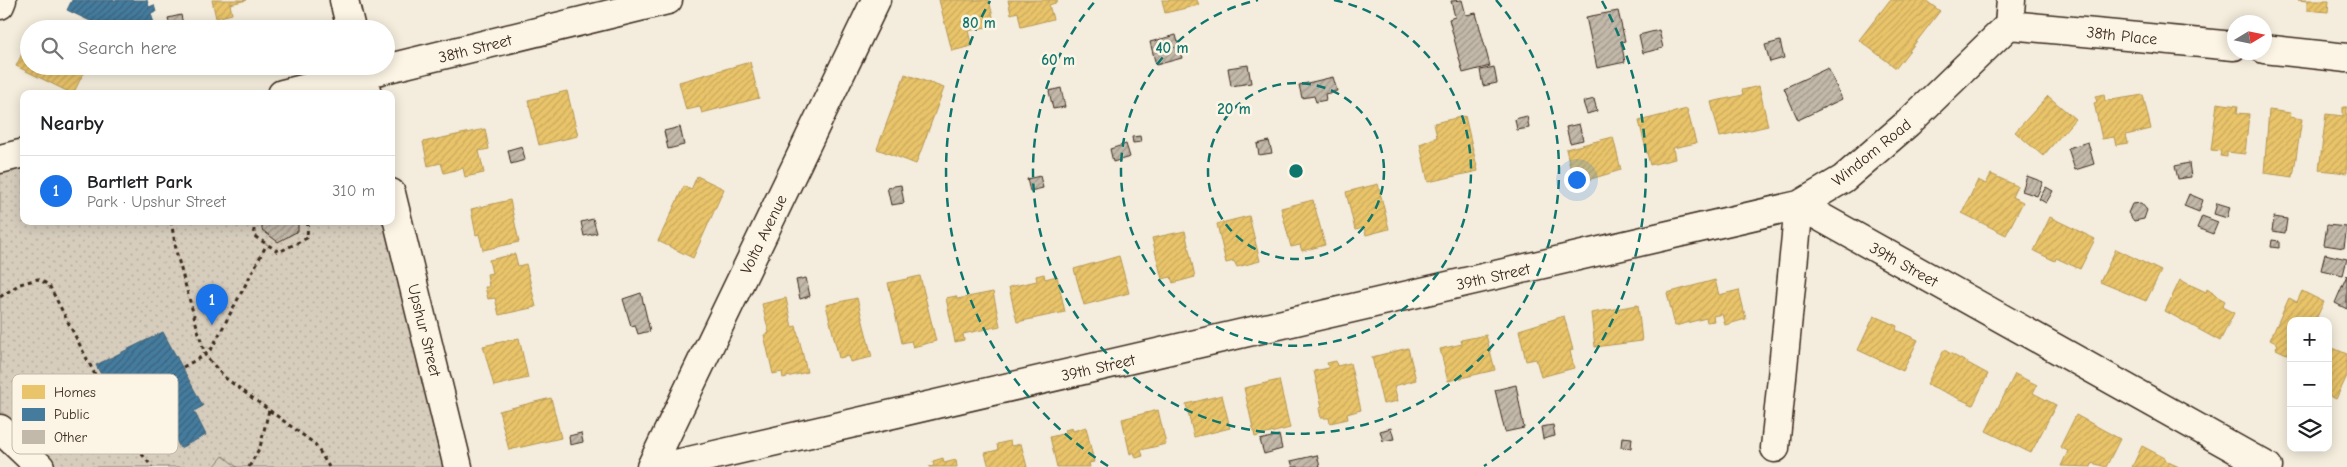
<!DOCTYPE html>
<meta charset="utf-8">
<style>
body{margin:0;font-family:"Comic Neue",sans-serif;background:#f6f6f6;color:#202124}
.controls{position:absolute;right:15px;bottom:15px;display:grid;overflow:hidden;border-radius:10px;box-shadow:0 2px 12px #0003}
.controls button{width:45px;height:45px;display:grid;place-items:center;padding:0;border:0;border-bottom:1px solid #e0e0e0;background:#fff;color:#202124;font:25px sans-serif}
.compass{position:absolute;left:2227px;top:15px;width:45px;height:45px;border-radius:50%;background:#fff;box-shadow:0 2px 12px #0003;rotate:80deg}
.you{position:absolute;left:1576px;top:179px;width:18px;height:18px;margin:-12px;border:4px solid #fff;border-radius:50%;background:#1a73e8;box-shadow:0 0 0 8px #1a73e833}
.badge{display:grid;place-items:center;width:32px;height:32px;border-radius:50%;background:#1a73e8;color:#fff;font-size:16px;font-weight:700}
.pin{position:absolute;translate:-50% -41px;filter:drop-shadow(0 1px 2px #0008)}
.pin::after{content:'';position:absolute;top:26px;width:18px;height:15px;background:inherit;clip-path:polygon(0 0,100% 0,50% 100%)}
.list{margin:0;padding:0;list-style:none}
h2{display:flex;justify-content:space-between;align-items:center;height:65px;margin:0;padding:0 20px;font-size:21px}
h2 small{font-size:16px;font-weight:400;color:#757577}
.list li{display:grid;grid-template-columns:32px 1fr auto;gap:15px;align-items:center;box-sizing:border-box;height:70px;padding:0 20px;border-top:1px solid #e0e0e0}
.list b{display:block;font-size:19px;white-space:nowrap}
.list p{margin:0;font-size:16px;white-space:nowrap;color:#757577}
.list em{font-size:16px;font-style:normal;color:#757577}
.icon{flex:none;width:28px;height:28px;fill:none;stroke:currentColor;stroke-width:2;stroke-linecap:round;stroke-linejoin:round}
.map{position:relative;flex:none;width:2347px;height:467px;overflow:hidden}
.search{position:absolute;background:#fff;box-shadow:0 2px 12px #0003;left:20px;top:20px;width:375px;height:55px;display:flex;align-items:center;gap:12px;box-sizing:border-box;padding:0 18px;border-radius:28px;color:#757577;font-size:19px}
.panel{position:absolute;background:#fff;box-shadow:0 2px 12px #0003;left:20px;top:90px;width:375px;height:135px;border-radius:10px}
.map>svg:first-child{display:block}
</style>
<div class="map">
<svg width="2347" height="467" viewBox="0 0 2347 467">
<defs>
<pattern id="park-dots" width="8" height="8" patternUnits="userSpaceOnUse" patternTransform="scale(1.25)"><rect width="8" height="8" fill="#d6cdbd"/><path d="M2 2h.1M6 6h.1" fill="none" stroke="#b9b0a2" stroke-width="1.8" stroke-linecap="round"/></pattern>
<pattern id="homes-hatch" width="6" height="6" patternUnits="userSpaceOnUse" patternTransform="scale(1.25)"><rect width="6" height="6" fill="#e9c46a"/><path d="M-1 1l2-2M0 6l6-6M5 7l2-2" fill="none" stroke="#c9a95b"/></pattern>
<pattern id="public-hatch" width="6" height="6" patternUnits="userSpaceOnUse" patternTransform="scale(1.25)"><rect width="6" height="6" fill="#457b9d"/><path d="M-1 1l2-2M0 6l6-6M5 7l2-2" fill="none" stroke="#3b657f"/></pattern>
<pattern id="building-hatch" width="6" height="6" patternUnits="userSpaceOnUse" patternTransform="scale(1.25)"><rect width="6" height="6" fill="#c3b9aa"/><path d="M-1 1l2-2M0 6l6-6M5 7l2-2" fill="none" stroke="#a0978a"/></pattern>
</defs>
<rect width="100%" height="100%" fill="#f4eddd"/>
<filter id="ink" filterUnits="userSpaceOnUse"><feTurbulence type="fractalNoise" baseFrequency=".02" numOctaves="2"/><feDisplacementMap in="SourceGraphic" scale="10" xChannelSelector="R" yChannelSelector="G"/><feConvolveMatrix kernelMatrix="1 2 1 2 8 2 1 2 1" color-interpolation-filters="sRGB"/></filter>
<g filter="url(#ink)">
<!-- park -->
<path fill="url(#park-dots)" stroke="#887c6e" d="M 24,153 L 24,221 L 391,221 L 458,467 L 40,467 L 0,429 L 0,159 Z"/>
<!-- pitch -->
<path fill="#d6cdbd" stroke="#887c6e" d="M 223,456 L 237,467 L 214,467 Z"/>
<!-- homes -->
<path fill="url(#homes-hatch)" stroke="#b59653" d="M 212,0 L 247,0 L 230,4 L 232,14 L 216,18 Z
M 939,0 L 989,0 L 995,25 L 968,31 L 972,46 L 952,51 Z
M 1008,0 L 1057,0 L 1058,2 L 1049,5 L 1053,19 L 1021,27 L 1018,12 L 1011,14 Z
M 1162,0 L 1197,0 L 1199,5 L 1165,13 Z
M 1890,0 L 1925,0 L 1940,11 L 1896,68 L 1859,40 Z
M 2298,0 L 2329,0 L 2328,12 L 2307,10 L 2307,1 Z
M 281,22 L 282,29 L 252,29 Z
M 29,40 L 29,66 L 87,66 L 73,94 L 16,66 Z
M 750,62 L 759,98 L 702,113 L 700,107 L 686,110 L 679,82 Z
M 229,66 L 256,66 L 231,72 Z
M 905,74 L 944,88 L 916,164 L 877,149 Z
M 1759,86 L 1768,126 L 1720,137 L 1711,102 L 1743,95 L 1742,90 Z
M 567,91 L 578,136 L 539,145 L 528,100 Z
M 2104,94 L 2105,101 L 2143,95 L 2151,129 L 2126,135 L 2128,143 L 2116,145 L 2114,137 L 2102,139 L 2094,103 L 2097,102 L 2095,96 Z
M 2048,96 L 2075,119 L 2043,156 L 2015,132 Z
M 2217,103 L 2238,106 L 2237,113 L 2249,114 L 2245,154 L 2227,152 L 2227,157 L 2220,156 L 2221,151 L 2211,150 Z
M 2343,107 L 2347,107 L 2347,173 L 2319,170 L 2326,114 L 2343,116 Z
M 1687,109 L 1696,143 L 1673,148 L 1675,159 L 1650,165 L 1639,121 Z
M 2269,110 L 2291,113 L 2290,117 L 2302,119 L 2293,177 L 2264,173 Z
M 1465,116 L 1478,171 L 1428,182 L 1420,144 L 1437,137 L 1434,123 Z
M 485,129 L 489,149 L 479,151 L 484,173 L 465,177 L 463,168 L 444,173 L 441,163 L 428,166 L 423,142 Z
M 1613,137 L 1621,170 L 1574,184 L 1566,149 Z
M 1991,174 L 2017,186 L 2012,197 L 2023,202 L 2006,235 L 1962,213 L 1978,180 L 1986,184 Z
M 697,176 L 724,189 L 693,258 L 658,241 L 684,186 L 691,190 Z
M 1378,184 L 1389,229 L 1366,235 L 1364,228 L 1355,230 L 1346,192 Z
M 510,200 L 519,242 L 483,250 L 479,234 L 476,235 L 471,209 Z
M 1313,200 L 1325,245 L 1302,251 L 1300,245 L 1291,247 L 1281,208 Z
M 1249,216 L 1260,261 L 1237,267 L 1234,261 L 1226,263 L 1217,224 Z
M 2050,217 L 2095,239 L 2080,269 L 2056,258 L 2055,261 L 2034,251 Z
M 1185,231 L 1195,277 L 1173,283 L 1171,277 L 1162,279 L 1152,238 Z
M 2116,249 L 2161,271 L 2146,301 L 2100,282 Z
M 515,254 L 518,266 L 526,264 L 536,307 L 499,315 L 495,298 L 488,299 L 485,287 L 489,287 L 487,274 L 492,273 L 489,260 Z
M 1119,256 L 1129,293 L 1084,305 L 1074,269 Z
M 1044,274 L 1045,279 L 1057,276 L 1065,312 L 1017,322 L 1009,287 L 1037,281 L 1036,276 Z
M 920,276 L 936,341 L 913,347 L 911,341 L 902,343 L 888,283 Z
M 1715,280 L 1719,295 L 1739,290 L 1746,319 L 1725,325 L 1722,314 L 1713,316 L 1714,321 L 1707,322 L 1706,318 L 1675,326 L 1667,293 Z
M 2180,280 L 2206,292 L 2207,289 L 2213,293 L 2213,294 L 2225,301 L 2222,307 L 2234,313 L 2220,341 L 2165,311 Z
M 2302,291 L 2324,302 L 2315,321 L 2291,321 L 2291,356 L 2276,349 L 2278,344 L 2270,340 L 2289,298 L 2297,302 Z
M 993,292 L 1000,326 L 963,334 L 964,340 L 955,342 L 946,298 L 956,296 L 957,299 Z
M 786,298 L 792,327 L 796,326 L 807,372 L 783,378 L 782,372 L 773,374 L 764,335 L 769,333 L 762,304 Z
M 857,298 L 872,357 L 850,362 L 849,356 L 839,358 L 826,305 Z
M 1638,305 L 1642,341 L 1595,347 L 1591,313 Z
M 1564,316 L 1573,350 L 1570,351 L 1574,368 L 1541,377 L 1536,359 L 1526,361 L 1519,330 Z
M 1874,316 L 1897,326 L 1896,330 L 1918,340 L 1903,371 L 1858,350 Z
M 1486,335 L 1495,370 L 1448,381 L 1440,349 L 1462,344 L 1461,340 Z
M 519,338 L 528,378 L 494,386 L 483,346 Z
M 2328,346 L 2347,354 L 2347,376 L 2336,399 L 2328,395 Z
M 1408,348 L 1416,380 L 1394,386 L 1398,401 L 1383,404 L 1372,357 Z
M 1944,350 L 1988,374 L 1973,405 L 1927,384 Z
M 1336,361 L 1337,366 L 1350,363 L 1361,410 L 1347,414 L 1348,419 L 1330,423 L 1329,418 L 1321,418 L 1319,408 L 1322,407 L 1314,371 L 1329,368 L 1327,363 Z
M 2015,374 L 2037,385 L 2033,393 L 2056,405 L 2031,453 L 1986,431 Z
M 1279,380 L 1290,428 L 1255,437 L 1244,388 Z
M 1222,395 L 1230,428 L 1194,437 L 1186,404 Z
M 551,398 L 561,438 L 509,450 L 499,411 Z
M 1158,410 L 1166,444 L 1141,450 L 1143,456 L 1136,458 L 1134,452 L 1130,454 L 1122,419 Z
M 2076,415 L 2120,439 L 2106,467 L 2092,463 L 2091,467 L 2061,466 L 2068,451 L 2060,447 Z
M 1086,427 L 1094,462 L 1089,463 L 1090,467 L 1057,467 L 1050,437 L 1066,433 L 1065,430 L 1072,428 L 1073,431 Z
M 1010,441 L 1011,446 L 1021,444 L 1027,467 L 989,467 L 985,453 L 998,450 L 997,444 Z
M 2142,446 L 2165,458 L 2164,460 L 2179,467 L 2132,467 Z
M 943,458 L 944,463 L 956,460 L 957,467 L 929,467 L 934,466 L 933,461 Z"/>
<!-- public -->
<path fill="url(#public-hatch)" stroke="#426377" d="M 72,0 L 147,0 L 149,7 L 154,5 L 156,12 L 151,14 L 156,29 L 107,29 L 67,10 Z
M 163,332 L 203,406 L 194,411 L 206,435 L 180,448 L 168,424 L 136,441 L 124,417 L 120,419 L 105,390 L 108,388 L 96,365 Z"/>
<!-- building -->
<path fill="url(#building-hatch)" stroke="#3b2a1e" d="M 1462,0 L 1466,15 L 1476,13 L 1490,66 L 1463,73 L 1449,19 L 1455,17 L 1451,1 Z
M 1618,11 L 1625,41 L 1621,42 L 1625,62 L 1597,68 L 1586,17 Z
M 181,15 L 184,29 L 171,29 L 168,18 Z
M 1659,30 L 1663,48 L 1643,53 L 1639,35 Z
M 1176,35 L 1182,58 L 1156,65 L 1150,42 Z
M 1780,41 L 1784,58 L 1770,62 L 1765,45 Z
M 1248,65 L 1251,83 L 1231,86 L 1228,68 Z
M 1494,67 L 1497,83 L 1483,86 L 1480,70 Z
M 1828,68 L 1842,99 L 1798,120 L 1784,88 Z
M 1333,77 L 1337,91 L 1325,94 L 1326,100 L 1316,102 L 1314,96 L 1302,98 L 1299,85 Z
M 1061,88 L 1065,107 L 1053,109 L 1049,91 Z
M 1594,99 L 1597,111 L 1587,114 L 1583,102 Z
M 1527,116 L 1529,128 L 1517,130 L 1515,119 Z
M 1579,124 L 1583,140 L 1570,143 L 1566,127 Z
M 680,127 L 684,145 L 668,149 L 664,131 Z
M 1140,136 L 1141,142 L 1133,143 L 1132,137 Z
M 1269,141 L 1272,153 L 1259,155 L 1257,144 Z
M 2088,142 L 2094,164 L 2075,170 L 2068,148 Z
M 1126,144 L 1130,157 L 1113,162 L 1110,149 Z
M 522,146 L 525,160 L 511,164 L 508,150 Z
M 2189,163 L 2191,177 L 2178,179 L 2175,166 Z
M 1040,176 L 1043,188 L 1030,191 L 1027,179 Z
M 2027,176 L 2043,182 L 2037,196 L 2022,191 Z
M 901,185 L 904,203 L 891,205 L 887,187 Z
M 2046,187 L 2053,191 L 2046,203 L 2039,199 Z
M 2189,194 L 2203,200 L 2199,212 L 2184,206 Z
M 2141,203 L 2147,210 L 2144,219 L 2134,221 L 2128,213 L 2132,204 Z
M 2217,203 L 2230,207 L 2227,218 L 2214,214 Z
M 2202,216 L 2218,222 L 2213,234 L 2197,228 Z
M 2274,217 L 2287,219 L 2285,233 L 2272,231 Z
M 593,219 L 597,233 L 584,236 L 581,222 Z
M 262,221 L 298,221 L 298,231 L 278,242 L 262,230 Z
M 2327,225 L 2347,227 L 2344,248 L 2324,245 Z
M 2272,240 L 2279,241 L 2279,248 L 2271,247 Z
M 2325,254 L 2347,259 L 2343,275 L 2321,270 Z
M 2347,275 L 2347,309 L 2335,303 Z
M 806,278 L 810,296 L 800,299 L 796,280 Z
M 641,293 L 650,331 L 638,334 L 635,325 L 631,326 L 623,299 Z
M 1516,385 L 1524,428 L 1505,432 L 1495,390 Z
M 1553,425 L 1555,436 L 1543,439 L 1541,427 Z
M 1391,428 L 1394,439 L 1383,441 L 1380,431 Z
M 581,433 L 583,442 L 570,445 L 569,436 Z
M 1279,435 L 1282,449 L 1264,454 L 1260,440 Z
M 1622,437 L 1632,438 L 1631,448 L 1621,447 Z
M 1317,455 L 1320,467 L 1293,467 L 1291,461 Z"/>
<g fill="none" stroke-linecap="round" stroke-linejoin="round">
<defs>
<path id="street" d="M 344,0 L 351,29
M 0,5 L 2,0
M 2009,25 L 2234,46
M 2264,49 L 2347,58
M 360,66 L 367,94
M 391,193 L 458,467
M 0,429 L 40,467
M 1775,448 L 1799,205 L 1843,179 L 1908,123 L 2009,25 L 2011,0
M 651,467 L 876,0
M 663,467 L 1799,205 L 2268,467"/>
<path id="secondary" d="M 282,94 L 668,0
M 0,159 L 24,153"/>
</defs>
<!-- street casing -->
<use href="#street" stroke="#3b2a1e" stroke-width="31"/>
<!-- secondary casing -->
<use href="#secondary" stroke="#3b2a1e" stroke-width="31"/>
<!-- path -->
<path stroke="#3b2a1e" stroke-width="3" stroke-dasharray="4 4" stroke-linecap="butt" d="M 171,221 L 177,255 L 205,355 L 224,377 L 315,444 L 329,467
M 254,221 L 254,236 L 279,252 L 307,238 L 308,221
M 0,297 L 20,284 L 38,279 L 49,285 L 124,431 L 152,467
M 183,367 L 205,355 L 212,348 L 267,244
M 98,410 L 112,403
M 249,467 L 260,447 L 269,410"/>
<!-- street -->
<use href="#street" stroke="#fcf5e5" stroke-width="28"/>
<!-- secondary -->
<use href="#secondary" stroke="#fcf5e5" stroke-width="28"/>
</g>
</g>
<!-- distance rings -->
<g fill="none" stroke="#0f766e" stroke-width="2.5" stroke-dasharray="9 6">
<circle cx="1296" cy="171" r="88"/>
<path d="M1334 0A175 175 0 1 1 1258 0"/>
<path d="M1496 0A263 263 0 1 1 1096 0"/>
<path d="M1108 466A350 350 0 0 1 990 1M1602 1A350 350 0 0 1 1484 466"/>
</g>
<g text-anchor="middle" stroke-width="5" stroke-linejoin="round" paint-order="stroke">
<!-- street labels -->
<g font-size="16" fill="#3b2a1e" stroke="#fcf5e5">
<text transform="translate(2122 35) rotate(6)" y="6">38th Place</text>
<text transform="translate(475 48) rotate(-14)" y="6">38th Street</text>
<text transform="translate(1871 152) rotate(-39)" y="6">Windom Road</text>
<text transform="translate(763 234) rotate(-64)" y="6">Volta Avenue</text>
<text transform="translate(1904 264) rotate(29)" y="6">39th Street</text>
<text transform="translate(1493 276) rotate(-13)" y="6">39th Street</text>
<text transform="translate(425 330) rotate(76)" y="6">Upshur Street</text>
<text transform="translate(1098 367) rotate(-13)" y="6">39th Street</text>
</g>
</g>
<!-- legend -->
<rect x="12" y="374" width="166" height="80" rx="8" fill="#fcf5e5" stroke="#c2b8a9" stroke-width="1"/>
<rect x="22" y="385" width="23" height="14" fill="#e9c46a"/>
<rect x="22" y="408" width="23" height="13" fill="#457b9d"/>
<rect x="22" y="430" width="23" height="14" fill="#c3b9aa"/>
<g font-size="14" fill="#3b2a1e">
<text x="54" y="397">Homes</text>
<text x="54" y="419">Public</text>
<text x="54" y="442">Other</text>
</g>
<circle cx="1296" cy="171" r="8" fill="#0f766e" stroke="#fcf5e5" stroke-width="2.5"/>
<g font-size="15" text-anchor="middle" font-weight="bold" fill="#0f766e" stroke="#fcf5e5" stroke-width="5" stroke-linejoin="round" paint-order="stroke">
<text x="979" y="28">80 m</text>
<text x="1172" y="53">40 m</text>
<text x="1058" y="65">60 m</text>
<text x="1234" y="114">20 m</text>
</g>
</svg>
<div class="controls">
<button>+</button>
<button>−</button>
<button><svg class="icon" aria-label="layers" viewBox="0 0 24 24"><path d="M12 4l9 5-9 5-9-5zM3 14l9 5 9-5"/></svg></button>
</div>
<svg class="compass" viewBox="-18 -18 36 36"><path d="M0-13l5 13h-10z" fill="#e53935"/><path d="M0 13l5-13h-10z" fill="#757577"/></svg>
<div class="you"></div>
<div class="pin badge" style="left:212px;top:325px">1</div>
<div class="search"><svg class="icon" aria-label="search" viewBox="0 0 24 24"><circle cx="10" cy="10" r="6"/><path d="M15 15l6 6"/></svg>Search here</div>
<section class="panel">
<h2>Nearby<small></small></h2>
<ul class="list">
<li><span class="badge">1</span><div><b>Bartlett Park</b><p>Park · Upshur Street</p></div><em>310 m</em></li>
</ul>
</section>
</div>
